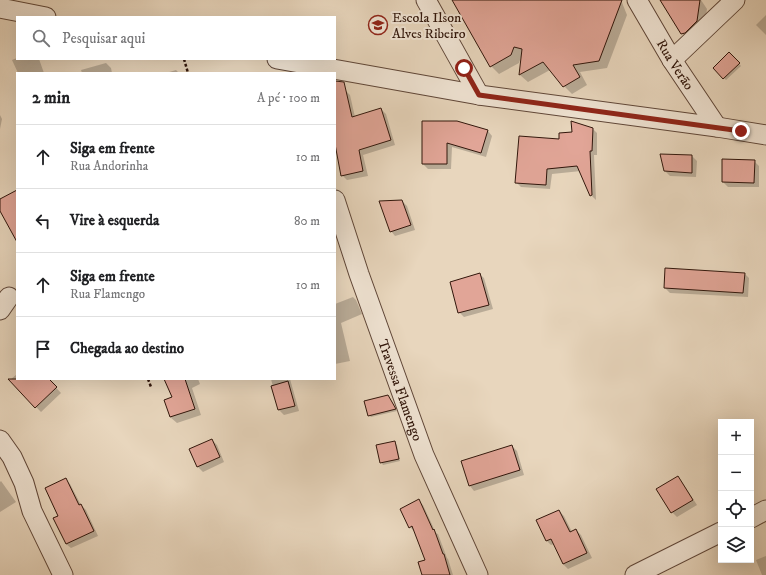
<!DOCTYPE html>
<html lang="pt">
<meta charset="utf-8">
<style>
body{margin:0;font-family:"IM FELL DW Pica",serif;background:#f6f6f6;color:#202124}
.controls{position:absolute;right:12px;bottom:12px;display:grid;overflow:hidden;border-radius:0px;box-shadow:0 4px 16px #0002}
.controls button{width:36px;height:36px;display:grid;place-items:center;padding:0;border:0;border-bottom:1px solid #e0e0e0;background:#fff;color:#202124;font:20px sans-serif}
.stop{position:absolute;width:12px;height:12px;margin:-9px;border:3px solid #8f2418;border-radius:50%;background:#fff}
.stop.end{background:#8f2418;border-color:#fff;box-shadow:0 1px 4px #0008}
.list{margin:0;padding:0;list-style:none}
h2{display:flex;justify-content:space-between;align-items:center;height:52px;margin:0;padding:0 16px;font-size:17px}
h2 small{font-size:13px;font-weight:400;color:#757577}
.list li{display:grid;grid-template-columns:26px 1fr auto;gap:12px;align-items:center;box-sizing:border-box;height:64px;padding:0 16px;border-top:1px solid #e0e0e0}
.list b{display:block;font-size:15px;white-space:nowrap}
.list p{margin:0;font-size:13px;white-space:nowrap;color:#757577}
.list em{font-size:13px;font-style:normal;color:#757577}
.icon{flex:none;width:22px;height:22px;fill:none;stroke:currentColor;stroke-width:2;stroke-linecap:round;stroke-linejoin:round}
.map{position:relative;flex:none;width:766px;height:575px;overflow:hidden}
.search{position:absolute;background:#fff;box-shadow:0 4px 16px #0002;left:16px;top:16px;width:320px;height:44px;display:flex;align-items:center;gap:10px;box-sizing:border-box;padding:0 14px;border-radius:0px;color:#757577;font-size:15px}
.panel{position:absolute;background:#fff;box-shadow:0 4px 16px #0002;left:16px;top:72px;width:320px;height:308px;border-radius:0px}
.map>svg:first-child{display:block}
</style>
<div class="map">
<svg width="766" height="575" viewBox="0 0 766 575">
<rect width="100%" height="100%" fill="#e8d6bd"/>
<filter id="stains"><feTurbulence type="fractalNoise" baseFrequency=".005" numOctaves="4"/><feColorMatrix values="0 0 0 0 .2 0 0 0 0 .09 0 0 0 0 .02 0 0 0 .5 -.17"/></filter>
<radialGradient id="worn" r=".72"><stop offset=".6" stop-color="#630" stop-opacity="0"/><stop offset="1" stop-color="#630" stop-opacity=".3"/></radialGradient>
<!-- shadow -->
<path fill="#0003" d="M 453,0 L 621,0 L 627,15 L 607,68 L 580,72 L 587,85 L 572,94 L 564,86 L 550,70 L 528,82 L 520,75 L 522,57 L 521,57 L 519,63 L 499,74 L 491,66 Z
M 661,0 L 701,0 L 707,9 L 704,29 L 690,41 L 682,33 Z
M 766,15 L 766,35 L 756,25 Z
M 729,53 L 741,66 L 726,80 L 714,68 Z
M 17,58 L 17,59 L 39,59 L 44,73 L 18,73 L 12,60 Z
M 106,63 L 111,68 L 112,73 L 82,73 L 81,70 Z
M 176,70 L 179,73 L 166,73 Z
M 335,88 L 345,90 L 350,95 L 355,117 L 381,109 L 386,114 L 395,145 L 363,155 L 368,176 L 347,180 L 342,175 L 335,139 Z
M 0,115 L 2,119 L 0,129 Z
M 423,122 L 488,131 L 492,136 L 486,157 L 452,147 L 451,169 L 428,169 L 423,164 Z
M 592,128 L 597,133 L 597,155 L 594,155 L 596,200 L 591,195 L 581,171 L 552,174 L 550,189 L 521,187 L 516,182 L 560,140 Z
M 692,156 L 697,161 L 696,177 L 670,176 L 665,171 Z
M 754,161 L 759,166 L 759,187 L 728,187 L 723,182 Z
M 402,201 L 407,206 L 415,230 L 395,236 L 391,231 Z
M 744,273 L 749,278 L 748,297 L 670,293 L 665,288 Z
M 479,274 L 484,278 L 493,309 L 464,317 L 459,312 Z
M 353,297 L 356,300 L 362,314 L 341,323 L 350,361 L 335,364 L 335,304 Z
M 17,374 L 17,379 L 48,379 L 61,393 L 41,412 L 10,380 Z
M 165,379 L 198,379 L 200,384 L 192,388 L 201,415 L 177,423 L 170,417 L 174,398 Z
M 271,379 L 290,379 L 299,411 L 284,415 L 279,410 Z
M 388,396 L 390,399 L 397,411 L 371,417 L 369,415 Z
M 212,440 L 217,445 L 224,462 L 203,472 L 198,467 L 191,450 Z
M 394,442 L 397,445 L 400,461 L 383,465 L 381,462 Z
M 512,446 L 517,451 L 524,475 L 474,491 L 470,486 L 462,462 Z
M 678,477 L 682,482 L 697,505 L 677,517 L 672,512 Z
M 65,479 L 70,484 L 81,505 L 86,510 L 98,536 L 71,548 L 66,544 L 60,516 Z
M 1,481 L 16,502 L 0,512 L 0,482 Z
M 419,501 L 423,505 L 436,533 L 438,534 L 447,558 L 448,559 L 453,575 L 423,575 L 426,560 L 415,531 L 414,531 L 410,527 Z
M 559,511 L 564,516 L 572,532 L 576,530 L 581,535 L 592,558 L 568,569 L 563,564 L 554,544 L 551,545 L 546,540 Z
M 766,556 L 766,575 L 762,575 L 756,560 Z"/>
<!-- building -->
<path fill="#e1a597" stroke="#31160b" d="M 452,0 L 622,0 L 599,61 L 573,65 L 580,77 L 563,87 L 543,62 L 519,75 L 522,49 L 514,47 L 511,55 L 490,67 Z
M 660,0 L 700,0 L 697,21 L 685,33 L 681,34 Z
M 729,52 L 740,63 L 723,79 L 713,68 Z
M 335,81 L 344,82 L 352,117 L 381,108 L 391,140 L 359,150 L 363,171 L 341,176 L 335,144 Z
M 422,121 L 457,121 L 488,130 L 481,153 L 447,143 L 447,164 L 422,164 Z
M 571,121 L 593,128 L 592,151 L 590,151 L 592,195 L 590,196 L 577,166 L 547,169 L 546,185 L 515,183 L 519,136 L 559,139 L 559,133 L 572,132 Z
M 660,154 L 692,155 L 692,173 L 664,171 Z
M 722,159 L 755,160 L 754,183 L 722,182 Z
M 17,190 L 17,242 L 0,211 L 0,199 Z
M 402,200 L 411,225 L 390,232 L 379,201 Z
M 665,268 L 745,273 L 743,293 L 664,288 Z
M 480,273 L 489,305 L 458,313 L 450,282 Z
M 8,379 L 49,379 L 57,387 L 35,408 Z
M 164,379 L 185,379 L 195,409 L 170,417 L 164,400 L 172,397 Z
M 288,381 L 295,406 L 278,410 L 271,386 Z
M 388,395 L 396,409 L 368,416 L 364,401 Z
M 212,439 L 220,457 L 197,467 L 189,449 Z
M 395,441 L 399,459 L 380,463 L 376,445 Z
M 512,445 L 520,470 L 469,486 L 461,461 Z
M 678,476 L 693,500 L 671,513 L 656,489 Z
M 66,478 L 79,505 L 81,504 L 94,531 L 66,544 L 53,518 L 58,516 L 45,488 Z
M 419,499 L 433,530 L 434,529 L 443,554 L 444,554 L 450,575 L 422,575 L 418,562 L 425,560 L 412,526 L 409,528 L 400,509 Z
M 559,510 L 570,532 L 576,529 L 587,553 L 563,564 L 551,539 L 546,541 L 536,520 Z"/>
<g fill="none" stroke-linecap="round" stroke-linejoin="round">
<defs>
<g id="minor">
<path d="M 426,0 L 479,95"/>
<path id="s1" d="M 637,0 L 672,60 L 717,127"/>
<path d="M 0,8 L 46,17"/>
<path d="M 277,59 L 479,95 L 717,127 L 766,135"/>
<path d="M 672,60 L 735,0"/>
<path id="s2" d="M 335,200 L 359,274 L 424,455 L 478,575"/>
<path d="M 0,310 L 9,297"/>
<path d="M 0,440 L 12,457 L 24,483 L 32,511 L 63,575"/>
<path d="M 751,518 L 766,510"/>
<path d="M 635,575 L 721,532"/>
</g>
</defs>
<!-- minor casing -->
<use href="#minor" stroke="#5f4638" stroke-width="21"/>
<!-- path -->
<path stroke="#31160b" stroke-width="2.5" stroke-dasharray="3 2" stroke-linecap="butt" d="M 184,59 L 188,73
M 148,379 L 151,387"/>
<!-- minor -->
<use href="#minor" stroke="#f0e4d4" stroke-width="19"/>
</g>
<g fill="none" stroke-linecap="round" stroke-linejoin="round">
<!-- route -->
<path stroke="#8f2418" stroke-width="5" d="M 464,68 L 479,95 L 741,131"/>
</g>
<!-- icons -->
<defs>
<symbol id="school-ring" viewBox="-11 -11 22 22"><circle r="9.5" fill="#f0e4d4" stroke="#8f2418" stroke-width="1.5"/><path d="M0-5L7-2L0 1L-7-2ZM-4 1L0 2.5L4 1V4Q0 6-4 4Z" fill="#8f2418"/></symbol>
</defs>
<g fill-rule="evenodd">
<use href="#school-ring" x="367" y="14" width="22" height="22"/>
</g>
<g text-anchor="middle" stroke-width="4" stroke-linejoin="round" paint-order="stroke">
<!-- poi labels -->
<g font-size="14" fill="#31160b" stroke="#f0e4d4" text-anchor="start">
<text x="392" y="22">Escola Ilson<tspan x="392" dy="16">Alves Ribeiro</tspan></text>
</g>
<!-- street labels -->
<g font-size="14" fill="#31160b" stroke="#f0e4d4">
<text dy="5" stroke="none"><textPath href="#s1" startOffset="75">Rua Verão</textPath></text>
<text dy="5" stroke="none"><textPath href="#s2" startOffset="201">Travessa Flamengo</textPath></text>
</g>
</g>
<rect width="100%" height="100%" filter="url(#stains)"/>
<rect width="100%" height="100%" fill="url(#worn)"/>
</svg>
<div class="controls">
<button>+</button>
<button>−</button>
<button><svg class="icon" aria-label="locate" viewBox="0 0 24 24"><circle cx="12" cy="12" r="6"/><path d="M12 2v4M12 18v4M2 12h4M18 12h4"/></svg></button>
<button><svg class="icon" aria-label="layers" viewBox="0 0 24 24"><path d="M12 4l9 5-9 5-9-5zM3 14l9 5 9-5"/></svg></button>
</div>
<div class="stop" style="left:464px;top:68px"></div>
<div class="stop end" style="left:741px;top:131px"></div>
<div class="search"><svg class="icon" aria-label="search" viewBox="0 0 24 24"><circle cx="10" cy="10" r="6"/><path d="M15 15l6 6"/></svg>Pesquisar aqui</div>
<section class="panel">
<h2>2 min<small>A pé · 100 m</small></h2>
<ul class="list">
<li><svg class="icon" aria-label="ahead" viewBox="0 0 24 24"><path d="M12 20V5M6 11l6-6 6 6"/></svg><div><b>Siga em frente</b><p>Rua Andorinha</p></div><em>10 m</em></li>
<li><svg class="icon" aria-label="left" viewBox="0 0 24 24"><path d="M17 20v-9H6M10 6l-5 5 5 5"/></svg><div><b>Vire à esquerda</b></div><em>80 m</em></li>
<li><svg class="icon" aria-label="ahead" viewBox="0 0 24 24"><path d="M12 20V5M6 11l6-6 6 6"/></svg><div><b>Siga em frente</b><p>Rua Flamengo</p></div><em>10 m</em></li>
<li><svg class="icon" aria-label="arrive" viewBox="0 0 24 24"><path d="M6 21V4h12l-3 4 3 4H6"/></svg><div><b>Chegada ao destino</b></div></li>
</ul>
</section>
</div>
